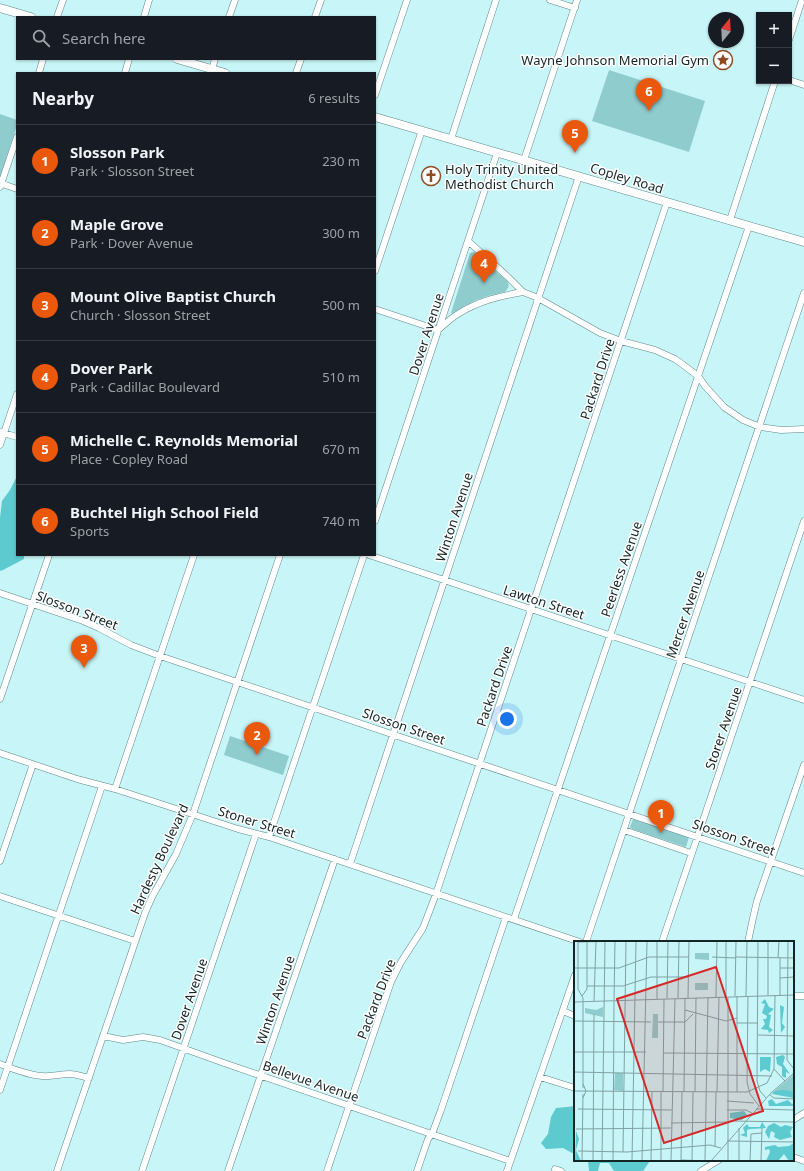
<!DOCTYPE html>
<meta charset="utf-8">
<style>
body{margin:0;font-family:"Noto Sans",sans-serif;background:#20242c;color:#f1f3f6}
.controls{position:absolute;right:12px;top:12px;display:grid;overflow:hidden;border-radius:0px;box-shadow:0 1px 3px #0004}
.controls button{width:36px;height:36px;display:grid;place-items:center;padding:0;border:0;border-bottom:1px solid #363941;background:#171b24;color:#f1f3f6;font:20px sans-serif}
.compass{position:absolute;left:708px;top:12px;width:36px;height:36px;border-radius:50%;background:#171b24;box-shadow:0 1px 3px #0004;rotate:18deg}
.you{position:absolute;left:507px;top:719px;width:14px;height:14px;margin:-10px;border:3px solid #fff;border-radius:50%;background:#1a73e8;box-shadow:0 0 0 6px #1a73e833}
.badge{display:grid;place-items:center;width:26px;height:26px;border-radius:50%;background:#ea580c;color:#fff;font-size:13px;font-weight:700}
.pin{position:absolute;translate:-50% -33px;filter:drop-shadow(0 1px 2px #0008)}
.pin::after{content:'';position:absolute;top:21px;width:14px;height:12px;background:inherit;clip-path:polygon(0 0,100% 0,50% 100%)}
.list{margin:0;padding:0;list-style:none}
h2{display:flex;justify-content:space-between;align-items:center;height:52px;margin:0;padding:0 16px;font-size:17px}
h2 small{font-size:13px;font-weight:400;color:#9ea1a6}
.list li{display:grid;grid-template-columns:26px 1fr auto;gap:12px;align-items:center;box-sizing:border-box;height:72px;padding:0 16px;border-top:1px solid #363941}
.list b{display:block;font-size:15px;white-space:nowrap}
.list p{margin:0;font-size:13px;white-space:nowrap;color:#9ea1a6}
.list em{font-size:13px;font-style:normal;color:#9ea1a6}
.icon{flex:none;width:22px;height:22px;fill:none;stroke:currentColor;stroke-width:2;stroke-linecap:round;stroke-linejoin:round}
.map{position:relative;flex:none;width:804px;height:1171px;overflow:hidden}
.search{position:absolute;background:#171b24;box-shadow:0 1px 3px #0004;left:16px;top:16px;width:360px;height:44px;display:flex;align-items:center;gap:10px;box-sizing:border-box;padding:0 14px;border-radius:0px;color:#9ea1a6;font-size:15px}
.panel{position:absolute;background:#171b24;box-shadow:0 1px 3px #0004;left:16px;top:72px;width:360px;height:484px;border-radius:0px}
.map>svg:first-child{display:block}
</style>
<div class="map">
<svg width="804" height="1171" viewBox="0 0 804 1171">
<rect width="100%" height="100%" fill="#c8f5f7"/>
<!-- green -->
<path fill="#8fccce" d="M 609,70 L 705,101 L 689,152 L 592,121 Z
M 0,114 L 17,120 L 17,125 L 0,177 Z
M 474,252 L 506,280 C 510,284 509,288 505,292 C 484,296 471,301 453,313 L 451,313 L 470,253 Z
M 230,736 L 289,756 L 283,775 L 224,755 Z
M 633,819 L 689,837 L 686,847 L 632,829 L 630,827 Z"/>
<!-- forest -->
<path fill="#5ccacf" d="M 17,476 L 17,555 L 24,555 L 24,559 L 1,571 L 0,570 L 0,518 L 2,501 L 10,490 Z
M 574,1106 L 575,1106 L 575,1151 L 572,1153 L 563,1148 L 546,1149 L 541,1143 L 548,1134 L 551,1117 L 556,1108 L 567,1107 Z
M 588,1160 L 673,1160 L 650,1161 L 643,1171 L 614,1171 L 609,1163 L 600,1163 L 598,1171 L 589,1171 Z"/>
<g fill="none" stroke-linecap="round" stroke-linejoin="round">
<defs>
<path id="minor" d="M 550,0 L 575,8
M 57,17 L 63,0
M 144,17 L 149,0
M 229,17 L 235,0
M 315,17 L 321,0
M 789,40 L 802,0
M 39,73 L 43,59
M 125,73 L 129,59
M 211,73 L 215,59
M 296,73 L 301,59
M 789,80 L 804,85
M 375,95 L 407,0
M 451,139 L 496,0
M 524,160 L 577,0
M 0,183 L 17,189
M 0,187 L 17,137
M 730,220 L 775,81
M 468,241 L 508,277 L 523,292 L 538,298 L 600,333 L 621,341 L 655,350 L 675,359 L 682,364 L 698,376 L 705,386 L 724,407 L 743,420 L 760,427 L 781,430 L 804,429
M 375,271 L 422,130
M 375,309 L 438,330 C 445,324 451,318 458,314 C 478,301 500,296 523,292
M 0,432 L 17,437
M 0,445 L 17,394
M 375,521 L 497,153
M 369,555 L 804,700
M 0,593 L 83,621 L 99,628 L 131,645 L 160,656 L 804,873
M 0,699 L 49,555
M 0,753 L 77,779 L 115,789 L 238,829 L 269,837 L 580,942
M 115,789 L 194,555
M 624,830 L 691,853
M 269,837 L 364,555
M 0,861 L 33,764
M 350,864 L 579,176
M 0,896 L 135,941
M 514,919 L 749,226
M 586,942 L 804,293
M 662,942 L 804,521
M 748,942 L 753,918 L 757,901 L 804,765
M 793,996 L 804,996
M 563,1011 L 575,1016
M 103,1036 L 123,1040 L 143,1037 L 160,1040 L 224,1063 L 510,1161
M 0,1064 C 13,1069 28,1075 42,1076 C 52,1077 61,1074 70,1074 C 76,1074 83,1077 89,1078
M 540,1077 L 575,1088
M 0,1090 L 102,786
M 793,1120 L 804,1113
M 793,1157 L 804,1161
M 555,1169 L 561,1171
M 57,1171 L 145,913 L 152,897 L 176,854 L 193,814 L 280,555
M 142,1171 L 256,834
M 228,1171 L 335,859
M 327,1171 L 391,982 L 401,962 L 423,928 L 436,894 L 667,202
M 417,1171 L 428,1139 L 432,1134 L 441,1110 L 506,917
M 507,1171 L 575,975
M 701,1171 L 719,1160"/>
<path id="major" d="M 0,8 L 31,17
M 177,59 L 225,73
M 375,117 L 804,242"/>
</defs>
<!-- minor casing -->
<use href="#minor" stroke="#5e8789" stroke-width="7"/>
<!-- major casing -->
<use href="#major" stroke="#5e8789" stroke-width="9"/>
<!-- minor -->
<use href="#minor" stroke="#fff" stroke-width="6"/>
<!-- major -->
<use href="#major" stroke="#fff" stroke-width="8"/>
</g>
<!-- icons -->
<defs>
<symbol id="sight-ring" viewBox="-11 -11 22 22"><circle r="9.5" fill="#fff" stroke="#904a21" stroke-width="1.5"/><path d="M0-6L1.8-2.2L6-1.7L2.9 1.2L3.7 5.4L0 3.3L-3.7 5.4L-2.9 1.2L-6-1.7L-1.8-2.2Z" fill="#904a21"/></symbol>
<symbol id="church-ring" viewBox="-11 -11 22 22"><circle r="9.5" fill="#fff" stroke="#904a21" stroke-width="1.5"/><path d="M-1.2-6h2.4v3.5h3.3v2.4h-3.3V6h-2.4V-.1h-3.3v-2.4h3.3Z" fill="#904a21"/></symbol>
</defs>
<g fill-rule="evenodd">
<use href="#sight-ring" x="712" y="49" width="22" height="22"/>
<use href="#church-ring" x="420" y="165" width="22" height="22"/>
</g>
<g text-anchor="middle" stroke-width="3" stroke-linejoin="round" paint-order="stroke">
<!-- poi labels -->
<g font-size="13" fill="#142526" stroke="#fff" text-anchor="end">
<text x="709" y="65">Wayne Johnson Memorial Gym</text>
<text x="445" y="174" text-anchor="start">Holy Trinity United<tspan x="445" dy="15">Methodist Church</tspan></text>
</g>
<!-- street labels -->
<g font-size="13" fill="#142526" stroke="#fff">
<text transform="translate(627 178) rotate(17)" y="5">Copley Road</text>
<text transform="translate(426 334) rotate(-72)" y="5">Dover Avenue</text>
<text transform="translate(597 379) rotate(-72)" y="5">Packard Drive</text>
<text transform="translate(454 517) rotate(-72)" y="5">Winton Avenue</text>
<text transform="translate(621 569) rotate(-71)" y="5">Peerless Avenue</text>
<text transform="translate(544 602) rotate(18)" y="5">Lawton Street</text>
<text transform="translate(77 610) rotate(21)" y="5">Slosson Street</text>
<text transform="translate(685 614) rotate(-71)" y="5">Mercer Avenue</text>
<text transform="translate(494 686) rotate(-71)" y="5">Packard Drive</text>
<text transform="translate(404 726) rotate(19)" y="5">Slosson Street</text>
<text transform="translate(723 728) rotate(-71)" y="5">Storer Avenue</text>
<text transform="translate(257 822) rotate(17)" y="5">Stoner Street</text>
<text transform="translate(734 837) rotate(19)" y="5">Slosson Street</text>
<text transform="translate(159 859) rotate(-65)" y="5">Hardesty Boulevard</text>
<text transform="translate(189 999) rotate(-71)" y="5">Dover Avenue</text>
<text transform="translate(376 999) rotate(-69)" y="5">Packard Drive</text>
<text transform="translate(275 1000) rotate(-71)" y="5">Winton Avenue</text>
<text transform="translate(311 1081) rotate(19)" y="5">Bellevue Avenue</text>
</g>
</g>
<!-- overview -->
<g transform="translate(574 941)">
<rect width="220" height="220" fill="#c8f5f7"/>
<path d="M 121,12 L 135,12 L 135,19 L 121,18 ZM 121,42 L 134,42 L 134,49 L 121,49 ZM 29,66 L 29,76 L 11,72 L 11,67 L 22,69 ZM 79,73 L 84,73 L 84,97 L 78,97 ZM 41,132 L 49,132 L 49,150 L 40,149 ZM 219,134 L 220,152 L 198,152 Z" fill="#8fccce"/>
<path d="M 191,58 L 195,66 L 200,68 L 194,73 L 197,74 L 195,86 L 199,89 L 195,92 L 194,89 L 187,88 L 191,83 L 189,78 L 192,78 L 193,75 L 188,72 L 191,63 L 187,62 ZM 206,64 L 210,66 L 208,82 L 211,86 L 207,92 ZM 209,114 L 211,116 L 209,123 L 216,133 L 212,131 L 212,137 L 208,135 L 208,126 L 203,123 L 202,116 ZM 186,116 L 197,116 L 196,131 L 191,128 L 186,131 ZM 210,149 L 220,151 L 220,157 L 198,153 L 201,150 ZM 198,158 L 202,163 L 214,159 L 218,163 L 220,162 L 220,165 L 195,165 L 194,160 ZM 170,170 L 173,174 L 168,179 L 156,177 L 156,172 ZM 188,181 L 192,187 L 176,188 L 173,189 L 173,196 L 166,194 L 171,192 L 169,187 L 173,183 L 175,186 L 186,186 ZM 200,182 L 207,186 L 211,184 L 219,186 L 216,191 L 218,196 L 206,199 L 200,196 L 201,192 L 197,190 L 195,198 L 191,191 L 194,185 ZM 2,190 L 5,198 L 2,209 L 7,220 L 1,220 ZM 220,202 L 220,220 L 215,220 L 210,213 L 204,220 L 192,220 L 196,211 L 195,208 L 191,209 L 191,206 L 201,204 L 204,206 L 215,205 Z" fill="#5ccacf"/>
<path fill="none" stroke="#80a2a3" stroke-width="1" d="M 4,0 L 4,48 L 9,57 L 9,147M 184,0 L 183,140 L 186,150 L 192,157M 214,0 L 213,119 L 220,128M 4,1 L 55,0M 138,16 L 162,17M 162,16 L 220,17M 204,17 L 205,0M 0,27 L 45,27 L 75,16 L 115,16M 206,27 L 220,27M 206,37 L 220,36M 13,45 L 49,45 L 77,36 L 114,36M 194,54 L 194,0M 201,54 L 200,128 L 211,140M 206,54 L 206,17M 8,55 L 13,48 L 13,0M 161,55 L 162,0M 172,55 L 173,0M 174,55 L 173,141 L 176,153 L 185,165M 142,56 L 143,0M 152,56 L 152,0M 93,57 L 94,0M 104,57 L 105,0M 114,57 L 115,0M 83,58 L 83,0M 40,59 L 41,0M 20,60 L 22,0M 0,61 L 220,54M 111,69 L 152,80 L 163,77M 0,80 L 77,81M 84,81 L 111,81 L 119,73M 163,82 L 184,82M 184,94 L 220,95M 0,111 L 72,111M 90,112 L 220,113M 0,131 L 198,135M 0,150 L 173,151 L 193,142 L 200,128M 89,151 L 90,58M 110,151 L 111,57M 121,151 L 122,57M 143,151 L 145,56M 163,151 L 163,55M 196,154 L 200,157 L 220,158M 9,157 L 12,150 L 9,143M 153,160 L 180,162M 4,168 L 98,169M 182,168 L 220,169M 153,169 L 172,169 L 178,172M 158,180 L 220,181M 97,182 L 153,181M 165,187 L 165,220M 2,188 L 97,187M 153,200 L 220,201M 141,205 L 142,151M 4,210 L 53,211 L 136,204 L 147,207M 49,211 L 52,0M 107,219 L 137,220M 131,219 L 134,56M 8,220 L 9,153M 19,220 L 20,73M 28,220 L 31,0M 39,220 L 40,60M 58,220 L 62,0M 68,220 L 73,0M 77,220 L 78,151M 87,220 L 87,151M 97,220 L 101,58M 107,220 L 108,151M 118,220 L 119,151M 137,220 L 197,152 L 220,132M 154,220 L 154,56M 176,220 L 177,193 L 188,192M 187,220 L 188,187"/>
<path fill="#d62828" fill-opacity="0.15" stroke="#d62828" stroke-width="2" d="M 142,26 L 189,170 L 90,202 L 43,58 Z"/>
<rect width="220" height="220" fill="none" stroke="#142526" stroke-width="2"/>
</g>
</svg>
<div class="controls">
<button>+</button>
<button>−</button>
</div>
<svg class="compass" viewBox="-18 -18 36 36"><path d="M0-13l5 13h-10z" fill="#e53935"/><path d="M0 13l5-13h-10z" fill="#9ea1a6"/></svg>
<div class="you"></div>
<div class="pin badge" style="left:661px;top:833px">1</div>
<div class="pin badge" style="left:257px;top:755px">2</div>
<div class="pin badge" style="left:84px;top:668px">3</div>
<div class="pin badge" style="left:484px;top:283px">4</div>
<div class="pin badge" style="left:575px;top:153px">5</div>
<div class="pin badge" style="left:649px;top:111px">6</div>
<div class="search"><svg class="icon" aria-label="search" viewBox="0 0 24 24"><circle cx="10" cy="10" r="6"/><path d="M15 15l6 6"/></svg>Search here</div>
<section class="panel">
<h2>Nearby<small>6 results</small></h2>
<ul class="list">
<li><span class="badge">1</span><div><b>Slosson Park</b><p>Park · Slosson Street</p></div><em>230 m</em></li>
<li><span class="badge">2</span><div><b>Maple Grove</b><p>Park · Dover Avenue</p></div><em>300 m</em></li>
<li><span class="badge">3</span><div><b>Mount Olive Baptist Church</b><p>Church · Slosson Street</p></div><em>500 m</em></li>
<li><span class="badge">4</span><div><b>Dover Park</b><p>Park · Cadillac Boulevard</p></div><em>510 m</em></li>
<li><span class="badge">5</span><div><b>Michelle C. Reynolds Memorial</b><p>Place · Copley Road</p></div><em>670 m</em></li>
<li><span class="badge">6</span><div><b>Buchtel High School Field</b><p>Sports</p></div><em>740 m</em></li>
</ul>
</section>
</div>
